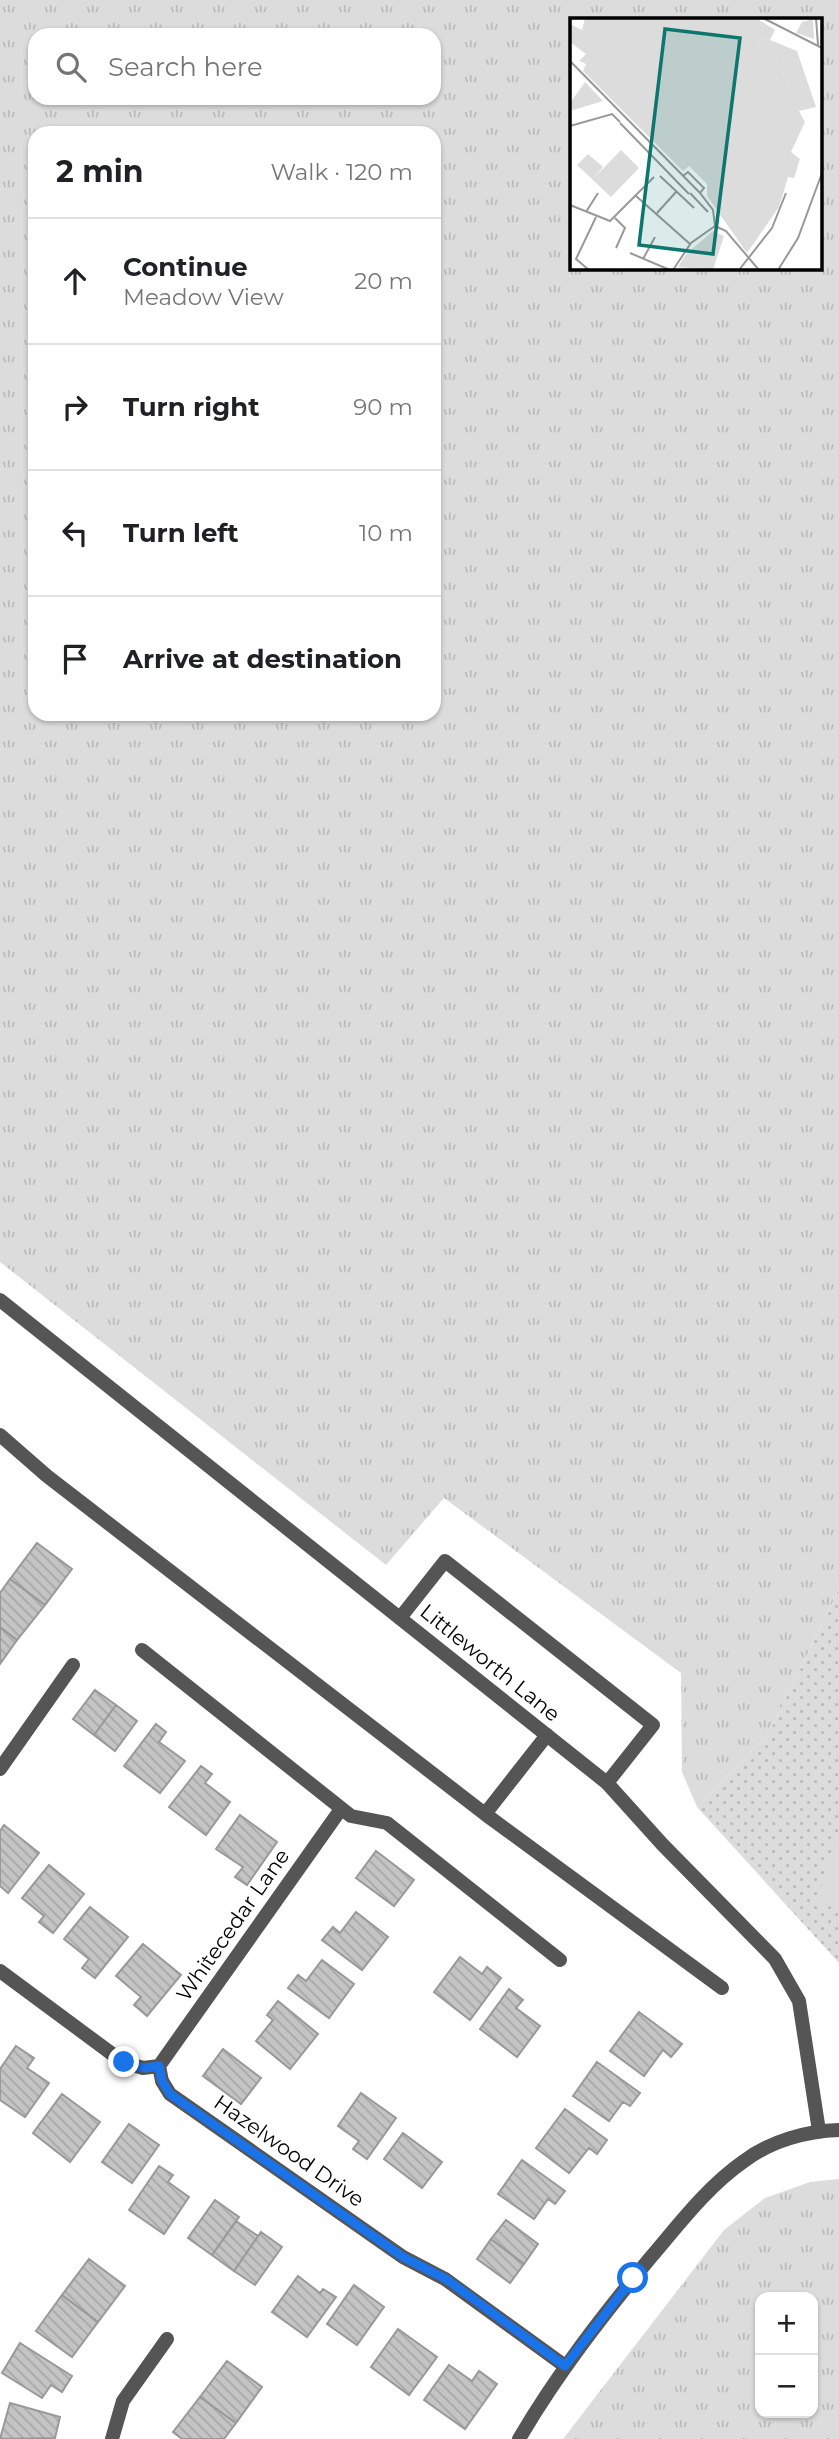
<!DOCTYPE html>
<meta charset="utf-8">
<style>
body{margin:0;font-family:Montserrat,sans-serif;background:#f6f6f6;color:#202124}
.controls{position:absolute;right:21px;bottom:21px;display:grid;overflow:hidden;border-radius:14px;box-shadow:0 2px 5px #0004}
.controls button{width:63px;height:63px;display:grid;place-items:center;padding:0;border:0;border-bottom:2px solid #e0e0e0;background:#fff;color:#202124;font:35px sans-serif}
.stop{position:absolute;width:21px;height:21px;margin:-16px;border:5px solid #1a73e8;border-radius:50%;background:#fff}
.stop.end{background:#1a73e8;border-color:#fff;box-shadow:0 2px 7px #0008}
.list{margin:0;padding:0;list-style:none}
h2{display:flex;justify-content:space-between;align-items:center;height:91px;margin:0;padding:0 28px;font-size:30px}
h2 small{font-size:23px;font-weight:400;color:#757577}
.list li{display:grid;grid-template-columns:46px 1fr auto;gap:21px;align-items:center;box-sizing:border-box;height:126px;padding:0 28px;border-top:2px solid #e0e0e0}
.list b{display:block;font-size:26px;white-space:nowrap}
.list p{margin:0;font-size:23px;white-space:nowrap;color:#757577}
.list em{font-size:23px;font-style:normal;color:#757577}
.icon{flex:none;width:38px;height:38px;fill:none;stroke:currentColor;stroke-width:2;stroke-linecap:round;stroke-linejoin:round}
.map{position:relative;flex:none;width:839px;height:2439px;overflow:hidden}
.search{position:absolute;background:#fff;box-shadow:0 2px 5px #0004;left:28px;top:28px;width:413px;height:77px;display:flex;align-items:center;gap:18px;box-sizing:border-box;padding:0 24px;border-radius:21px;color:#757577;font-size:26px}
.panel{position:absolute;background:#fff;box-shadow:0 2px 5px #0004;left:28px;top:126px;width:413px;height:595px;border-radius:21px}
.map>svg:first-child{display:block}
</style>
<div class="map">
<svg width="839" height="2439" viewBox="0 0 839 2439">
<defs>
<pattern id="grass-tufts" width="24" height="20" patternUnits="userSpaceOnUse" patternTransform="scale(1.75)"><rect width="24" height="20" fill="#dcdcdc"/><path d="M3 7l-1-3M5 7V3M7 7l1-3M15 17l-1-3M17 17v-4M19 17l1-3" fill="none" stroke="#bbb"/></pattern>
<pattern id="park-dots" width="8" height="8" patternUnits="userSpaceOnUse" patternTransform="scale(1.75)"><rect width="8" height="8" fill="#dcdcdc"/><path d="M2 2h.1M6 6h.1" fill="none" stroke="#bbb" stroke-width="1.8" stroke-linecap="round"/></pattern>
<pattern id="building-back-hatch" width="6" height="6" patternUnits="userSpaceOnUse" patternTransform="scale(1.75)"><rect width="6" height="6" fill="#c4c4c4"/><path d="M-1 5l2 2M0 0l6 6M5-1l2 2" fill="none" stroke="#a7a7a7"/></pattern>
</defs>
<rect width="100%" height="100%" fill="#fff"/>
<!-- grass -->
<path fill="url(#grass-tufts)" fill-rule="evenodd" d="M 0,0 L 839,0 L 839,1589 L 769,1733 L 697,1807 L 682,1772 L 681,1673 L 444,1498 L 386,1565 L 0,1262 ZM 571,19 L 820,19 L 820,268 L 571,268 ZM 35,35 L 434,35 L 434,98 L 35,98 ZM 35,133 L 434,133 L 434,714 L 35,714 Z
M 839,2179 L 839,2439 L 563,2439 L 724,2230 L 765,2198 L 810,2182 ZM 760,2297 L 813,2297 L 813,2413 L 760,2413 Z"/>
<!-- park -->
<path fill="url(#park-dots)" d="M 839,1589 L 839,1963 L 697,1807 L 769,1733 Z"/>
<!-- pitch -->
<path fill="#dcdcdc" d="M 839,1832 L 839,1909 L 816,1902 Z"/>
<!-- building -->
<path fill="url(#building-back-hatch)" stroke="#999" stroke-width="2" d="M 37,1543 L 72,1569 L 45,1605 L 10,1579 Z
M 10,1579 L 45,1605 L 17,1640 L 0,1627 L 0,1593 Z
M 0,1627 L 17,1640 L 0,1664 Z
M 95,1690 L 116,1705 L 94,1735 L 73,1719 Z
M 116,1705 L 137,1721 L 115,1751 L 94,1735 Z
M 156,1724 L 166,1732 L 159,1742 L 185,1761 L 160,1793 L 124,1766 Z
M 201,1766 L 212,1774 L 205,1783 L 230,1802 L 206,1835 L 169,1807 Z
M 240,1815 L 277,1842 L 247,1885 L 235,1877 L 243,1867 L 216,1849 Z
M 4,1825 L 39,1853 L 8,1893 L 0,1886 L 0,1831 Z
M 376,1851 L 414,1880 L 394,1906 L 356,1878 Z
M 49,1865 L 84,1894 L 53,1933 L 39,1922 L 44,1916 L 22,1898 Z
M 90,1907 L 128,1937 L 95,1978 L 82,1968 L 89,1959 L 64,1939 Z
M 356,1912 L 388,1937 L 362,1970 L 322,1940 L 333,1927 L 340,1933 Z
M 143,1944 L 181,1975 L 147,2016 L 134,2005 L 141,1997 L 116,1976 Z
M 460,1957 L 482,1974 L 487,1967 L 501,1978 L 470,2020 L 434,1992 Z
M 322,1960 L 354,1984 L 329,2018 L 288,1988 L 298,1975 L 306,1981 Z
M 509,1989 L 523,2000 L 516,2008 L 540,2026 L 517,2057 L 480,2029 Z
M 278,2001 L 318,2034 L 290,2069 L 256,2041 L 273,2020 L 267,2015 Z
M 639,2012 L 682,2044 L 671,2057 L 663,2050 L 644,2076 L 610,2051 Z
M 16,2046 L 34,2058 L 27,2068 L 49,2083 L 25,2117 L 0,2100 L 0,2069 Z
M 223,2049 L 261,2078 L 241,2104 L 203,2076 Z
M 597,2062 L 640,2093 L 630,2106 L 623,2102 L 609,2121 L 573,2096 Z
M 361,2093 L 396,2118 L 367,2159 L 353,2149 L 359,2141 L 338,2126 Z
M 62,2094 L 100,2122 L 70,2162 L 33,2133 Z
M 565,2109 L 607,2140 L 597,2154 L 589,2148 L 569,2173 L 536,2148 Z
M 129,2124 L 159,2145 L 132,2183 L 102,2162 Z
M 403,2133 L 442,2162 L 422,2188 L 384,2159 Z
M 522,2160 L 565,2191 L 555,2204 L 548,2199 L 534,2219 L 498,2194 Z
M 159,2166 L 173,2175 L 168,2182 L 189,2197 L 164,2234 L 129,2210 Z
M 215,2200 L 239,2217 L 212,2255 L 188,2238 Z
M 506,2220 L 538,2244 L 524,2264 L 491,2239 Z
M 236,2221 L 258,2236 L 234,2271 L 212,2255 Z
M 261,2232 L 282,2247 L 255,2285 L 234,2271 Z
M 491,2239 L 524,2264 L 510,2283 L 477,2259 Z
M 89,2259 L 125,2286 L 98,2322 L 62,2295 Z
M 298,2276 L 320,2293 L 323,2289 L 336,2297 L 307,2337 L 272,2312 Z
M 354,2285 L 384,2307 L 357,2345 L 327,2324 Z
M 62,2295 L 98,2322 L 72,2357 L 36,2331 Z
M 398,2329 L 437,2357 L 409,2395 L 371,2367 Z
M 20,2343 L 72,2376 L 62,2392 L 51,2385 L 42,2398 L 2,2373 Z
M 227,2361 L 262,2387 L 236,2423 L 200,2397 Z
M 449,2365 L 472,2381 L 479,2371 L 497,2384 L 465,2429 L 424,2400 Z
M 200,2397 L 236,2423 L 224,2439 L 182,2439 L 173,2432 Z
M 10,2403 L 60,2417 L 55,2438 L 0,2439 Z"/>
<g fill="none" stroke-linecap="round" stroke-linejoin="round">
<!-- service -->
<path stroke="#555" stroke-width="14" d="M 0,1435 L 47,1476 L 485,1814
M 400,1618 L 445,1561 L 653,1725 L 607,1783
M 547,1735 L 485,1814 L 722,1988"/>
<!-- minor -->
<path stroke="#555" stroke-width="14" d="M 0,1300 L 607,1783 L 662,1844 L 775,1959 L 799,2001 L 819,2131
M 142,1650 L 351,1816 L 387,1823 L 560,1960
M 0,1769 L 73,1665
M 0,1971 L 123,2062 L 143,2068 L 159,2066
M 159,2066 L 162,2081 L 170,2094 L 403,2257 L 445,2279 L 565,2366
M 159,2066 L 341,1809
M 112,2439 L 123,2401 L 167,2339
M 519,2439 C 557,2374 603,2315 651,2257 C 680,2223 707,2187 744,2161 C 771,2141 806,2131 839,2130"/>
</g>
<g fill="none" stroke-linecap="round" stroke-linejoin="round">
<!-- route -->
<path stroke="#1a73e8" stroke-width="9" d="M 124,2062 L 144,2068 L 159,2066 L 162,2081 L 170,2094 L 403,2257 L 446,2279 L 565,2366 L 633,2278"/>
</g>
<g text-anchor="middle" stroke-width="5" stroke-linejoin="round" paint-order="stroke">
<!-- street labels -->
<g font-size="21" fill="#000" stroke="#fff">
<text transform="translate(490 1663) rotate(39)" y="7">Littleworth Lane</text>
<text transform="translate(233 1925) rotate(-55)" y="7">Whitecedar Lane</text>
<text transform="translate(289 2151) rotate(35)" y="7">Hazelwood Drive</text>
</g>
</g>
<!-- overview -->
<g transform="translate(570 18)">
<rect width="252" height="252" fill="#fff"/>
<path d="M 15,0 L 186,0 L 205,12 L 200,22 L 195,20 L 188,26 L 207,42 L 223,76 L 137,178 L 137,166 L 119,148 L 113,153 L 13,53 L 16,46 L 9,43 L 16,36 L 0,24 L 0,6 L 12,12 ZM 243,1 L 244,21 L 226,15 L 232,4 ZM 143,213 L 154,218 L 143,252 L 108,249 L 116,236 Z" fill="#dcdcdc"/>
<path d="M 22,0 L 42,0 L 35,20 L 20,16 ZM 15,64 L 33,83 L 0,93 L 0,85 Z" fill="#dcdcdc"/>
<path d="M 195,20 L 227,33 L 246,89 L 229,93 L 235,104 L 221,134 L 230,141 L 224,160 L 218,159 L 209,189 L 177,235 L 137,178 L 198,88 L 223,76 L 207,42 L 188,26 Z" fill="#dcdcdc"/>
<path d="M 51,132 L 69,150 L 41,179 L 7,147 L 18,136 L 33,149 L 23,161 ZM 170,139 L 204,155 L 180,203 L 147,188 Z" fill="#dcdcdc"/>
<path fill="none" stroke="#999" stroke-width="2" d="M 193,0 L 252,30M 246,0 L 248,27M 0,43 L 130,175 L 143,192 L 145,208M 50,105 L 119,176M 0,108 L 42,96 L 50,104M 90,158 L 124,190M 113,158 L 118,154 L 134,170 L 130,175M 120,175 L 138,194M 66,178 L 120,226M 0,187 L 40,203 L 84,159M 16,194 L 28,175M 87,195 L 106,174M 45,200 L 55,210 L 46,230M 145,208 L 156,213 L 189,252M 60,235 L 100,252M 73,241 L 85,219M 19,252 L 6,241 L 26,199M 103,252 L 121,225 L 145,208M 169,252 L 202,210 L 216,175M 208,252 L 228,220 L 252,155"/>
<path fill="#0f766e" fill-opacity="0.15" stroke="#0f766e" stroke-width="3.5" d="M 95,11 L 170,20 L 143,236 L 69,227 Z"/>
<rect width="252" height="252" fill="none" stroke="#000" stroke-width="3.5"/>
</g>
</svg>
<div class="controls">
<button>+</button>
<button>−</button>
</div>
<div class="stop" style="left:633px;top:2278px"></div>
<div class="stop end" style="left:124px;top:2062px"></div>
<div class="search"><svg class="icon" aria-label="search" viewBox="0 0 24 24"><circle cx="10" cy="10" r="6"/><path d="M15 15l6 6"/></svg>Search here</div>
<section class="panel">
<h2>2 min<small>Walk · 120 m</small></h2>
<ul class="list">
<li><svg class="icon" aria-label="ahead" viewBox="0 0 24 24"><path d="M12 20V5M6 11l6-6 6 6"/></svg><div><b>Continue</b><p>Meadow View</p></div><em>20 m</em></li>
<li><svg class="icon" aria-label="right" viewBox="0 0 24 24"><path d="M7 20v-9h11M14 6l5 5-5 5"/></svg><div><b>Turn right</b></div><em>90 m</em></li>
<li><svg class="icon" aria-label="left" viewBox="0 0 24 24"><path d="M17 20v-9H6M10 6l-5 5 5 5"/></svg><div><b>Turn left</b></div><em>10 m</em></li>
<li><svg class="icon" aria-label="arrive" viewBox="0 0 24 24"><path d="M6 21V4h12l-3 4 3 4H6"/></svg><div><b>Arrive at destination</b></div></li>
</ul>
</section>
</div>
